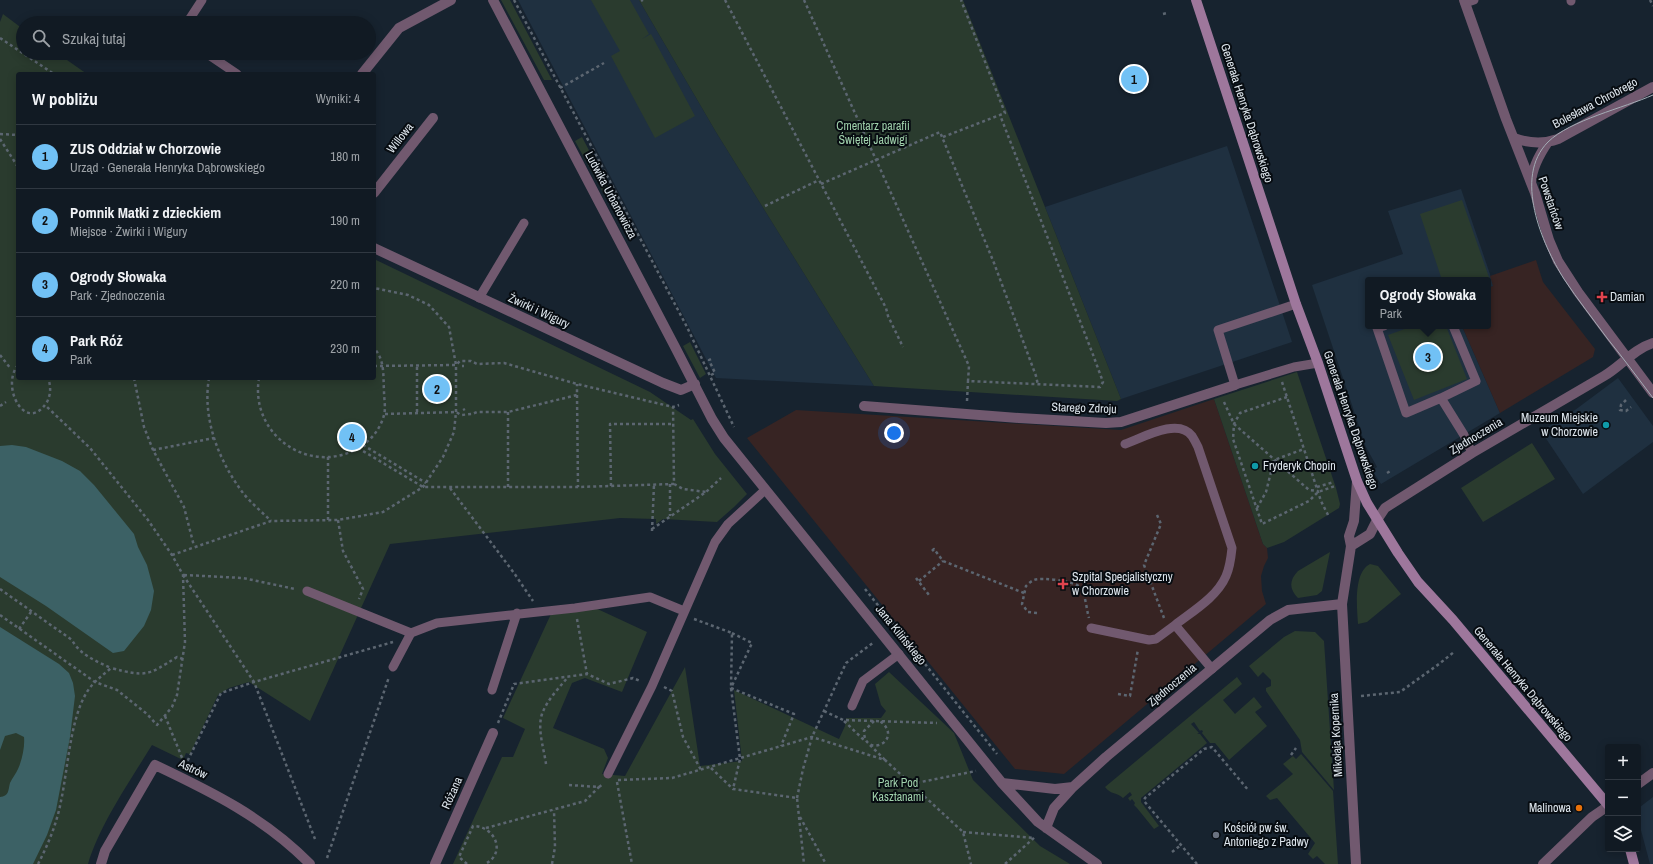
<!DOCTYPE html>
<html lang="pl">
<meta charset="utf-8">
<style>
body{margin:0;font-family:"Archivo Narrow",sans-serif;background:#1a232b;color:#f1f3f6}
.controls{position:absolute;right:12px;bottom:12px;display:grid;overflow:hidden;border-radius:4px;box-shadow:0 2px 10px #0003}
.controls button{width:36px;height:36px;display:grid;place-items:center;padding:0;border:0;border-bottom:1px solid #303841;background:#111a23;color:#f1f3f6;font:20px sans-serif}
.you{position:absolute;left:894px;top:433px;width:14px;height:14px;margin:-10px;border:3px solid #fff;border-radius:50%;background:#1a73e8;box-shadow:0 0 0 6px #1a73e833}
.badge{display:grid;place-items:center;width:26px;height:26px;border-radius:50%;background:#71c1f5;color:#111;font-size:13px;font-weight:700}
.pin{position:absolute;translate:-50% -50%;border:2px solid #fff;box-shadow:0 1px 4px #0006}
.popup{position:absolute;left:1365px;top:277px;width:126px;height:52px;box-sizing:border-box;display:grid;place-content:center;border-radius:4px;background:#111a23;filter:drop-shadow(0 1px 3px #0005);font-size:13px;white-space:nowrap;color:#9ca1a6}
.popup b{font-size:15px;color:#f1f3f6}
.popup::after{content:'';position:absolute;left:50%;top:100%;margin-left:-8px;border:8px solid transparent;border-top-color:#111a23}
.list{margin:0;padding:0;list-style:none}
h2{display:flex;justify-content:space-between;align-items:center;height:52px;margin:0;padding:0 16px;font-size:17px}
h2 small{font-size:13px;font-weight:400;color:#9ca1a6}
.list li{display:grid;grid-template-columns:26px 1fr auto;gap:12px;align-items:center;box-sizing:border-box;height:64px;padding:0 16px;border-top:1px solid #303841}
.list b{display:block;font-size:15px;white-space:nowrap}
.list p{margin:0;font-size:13px;white-space:nowrap;color:#9ca1a6}
.list em{font-size:13px;font-style:normal;color:#9ca1a6}
.icon{flex:none;width:22px;height:22px;fill:none;stroke:currentColor;stroke-width:2;stroke-linecap:round;stroke-linejoin:round}
.map{position:relative;flex:none;width:1653px;height:864px;overflow:hidden}
.search{position:absolute;background:#111a23;box-shadow:0 2px 10px #0003;left:16px;top:16px;width:360px;height:44px;display:flex;align-items:center;gap:10px;box-sizing:border-box;padding:0 14px;border-radius:22px;color:#9ca1a6;font-size:15px}
.panel{position:absolute;background:#111a23;box-shadow:0 2px 10px #0003;left:16px;top:72px;width:360px;height:308px;border-radius:4px}
.map>svg:first-child{display:block}
</style>
<div class="map">
<svg width="1653" height="864" viewBox="0 0 1653 864">
<rect width="100%" height="100%" fill="#17232f"/>
<!-- built -->
<path fill="#1f3040" d="M 518,0 L 639,0 L 716,132 L 874,386 L 716,378 Z
M 1227,146 L 1292,342 L 1121,399 L 1045,207 Z
M 1461,189 L 1494,286 L 1488,288 L 1488,280 L 1368,280 L 1368,326 L 1462,326 L 1500,413 L 1381,484 L 1372,470 L 1377,467 L 1366,447 L 1312,285 L 1403,254 L 1388,211 Z
M 1618,378 L 1653,426 L 1653,442 L 1583,494 L 1541,431 L 1575,410 Z
M 1653,797 L 1653,864 L 1650,864 L 1638,819 L 1638,811 L 1640,807 Z"/>
<!-- medical -->
<path fill="#372423" d="M 1536,260 L 1543,282 L 1595,349 L 1593,357 L 1500,413 L 1462,326 L 1488,326 L 1488,288 L 1493,286 L 1490,276 Z
M 1214,399 L 1263,544 L 1267,548 L 1268,558 L 1264,566 L 1261,576 L 1262,591 L 1266,604 L 1064,774 L 1015,769 L 747,438 L 796,410 L 1121,430 Z"/>
<!-- green -->
<path fill="#2a3b2e" d="M 501,0 L 510,0 L 552,80 L 544,80 Z
M 591,0 L 630,0 L 649,34 L 642,39 L 651,34 L 695,116 L 655,138 L 611,56 L 620,51 Z
M 639,0 L 963,0 L 1121,399 L 1117,401 L 874,386 L 716,132 Z
M 3,14 L 23,29 L 23,53 L 57,53 L 87,74 L 18,74 L 18,378 L 374,378 L 374,259 L 650,392 L 691,420 L 693,419 L 715,454 L 747,494 L 734,507 L 717,522 L 663,519 L 656,524 L 656,519 L 620,518 L 390,544 L 310,721 L 249,682 L 229,688 L 218,695 L 190,754 L 186,753 L 183,760 L 152,745 C 130,781 100,824 88,864 L 0,864 L 0,22 Z
M 582,137 L 612,194 L 606,198 L 575,141 Z
M 1462,200 L 1490,280 L 1442,280 L 1420,214 Z
M 1413,326 L 1446,326 L 1467,379 L 1414,400 L 1388,335 Z
M 690,342 L 706,374 L 700,378 L 683,346 Z
M 1297,372 L 1336,488 L 1340,504 L 1339,508 L 1284,542 L 1267,548 L 1263,544 L 1214,399 Z
M 1532,443 L 1555,479 L 1483,522 L 1461,488 Z
M 1330,552 L 1322,591 L 1317,595 L 1298,598 C 1289,589 1289,580 1298,571 Z
M 1370,564 L 1378,566 L 1401,594 L 1367,622 L 1358,624 C 1357,608 1353,573 1370,564 Z
M 591,606 L 647,632 L 622,692 L 585,678 L 572,683 L 553,728 L 604,749 L 608,758 L 602,774 L 625,776 L 685,667 L 700,766 L 742,761 L 734,690 L 839,739 L 845,726 L 846,718 L 881,718 L 886,711 L 881,705 L 875,684 L 889,672 L 954,733 L 973,780 L 1040,846 L 1070,864 L 453,864 L 502,757 L 513,757 L 525,729 L 503,718 L 551,614 Z
M 1295,631 L 1315,632 L 1324,641 L 1334,790 L 1302,752 L 1300,740 L 1266,691 L 1266,688 L 1271,686 L 1271,680 L 1263,672 L 1258,677 L 1249,666 L 1284,637 Z
M 1237,677 L 1242,684 L 1223,700 L 1235,714 L 1254,697 L 1262,707 L 1255,712 L 1267,726 L 1229,760 L 1215,743 L 1210,743 L 1202,733 L 1203,731 L 1201,730 L 1200,731 L 1194,722 L 1191,724 L 1199,733 L 1197,734 L 1200,734 L 1207,743 L 1141,798 L 1141,802 L 1159,826 L 1154,829 L 1137,808 L 1134,805 L 1135,803 L 1132,799 L 1130,801 L 1128,798 L 1132,795 L 1130,792 L 1123,798 C 1117,792 1111,795 1105,787 Z
M 1301,754 L 1333,791 L 1338,864 L 1325,864 L 1317,856 L 1313,859 L 1308,854 L 1315,843 L 1277,798 L 1270,800 L 1266,796 L 1293,774 L 1283,764 L 1293,756 L 1296,759 Z"/>
<!-- water -->
<path fill="#3c6165" d="M 12,445 L 26,447 L 62,461 L 80,471 L 94,485 L 134,534 L 138,547 L 147,565 L 154,591 L 151,610 L 144,626 L 124,651 L 113,653 L 46,606 L 0,577 L 0,446 Z
M 0,627 L 59,664 L 69,673 L 73,683 L 75,696 L 70,737 L 56,810 L 47,835 L 33,864 L 0,864 L 0,797 C 9,796 8,791 10,783 C 12,778 16,774 18,769 C 22,760 25,747 24,737 L 16,733 L 5,736 L 0,750 Z"/>
<g fill="none" stroke-linecap="round" stroke-linejoin="round">
<!-- path -->
<path stroke="#5c6671" stroke-width="2.5" stroke-dasharray="3 3" stroke-linecap="butt" d="M 514,0 L 687,327 L 734,427
M 725,0 L 886,308 L 888,316 L 903,347
M 804,0 L 969,366 L 968,381 L 1100,387 L 1103,382 L 1092,352 L 1000,115
M 1650,0 L 1653,6
M 641,1 L 643,0
M 1163,14 L 1167,13
M 0,38 L 54,74
M 560,88 L 604,63
M 0,134 L 18,135
M 943,137 L 1005,113 L 961,0
M 0,139 L 18,167
M 821,184 L 940,132 L 994,263 L 1036,376 L 1038,385
M 765,206 L 819,180
M 0,355 L 11,369
M 18,365 C 0,387 26,435 47,402 C 51,394 51,386 48,378
M 374,366 L 456,365 L 460,361 L 471,361 L 477,364 L 504,363 L 577,384 L 673,407 L 679,405
M 462,366 L 464,366
M 711,375 L 715,373 L 709,360 L 713,358
M 134,378 L 144,427 L 153,450 L 184,507 L 194,546
M 209,378 C 202,419 219,461 243,493 C 251,503 262,512 271,521
M 259,378 C 249,437 314,479 363,445 C 373,438 381,427 384,415 C 386,408 384,399 384,391 C 383,375 385,360 374,348
M 1282,382 L 1321,501 L 1328,515
M 577,395 L 578,487
M 1287,397 L 1240,413 L 1234,424 L 1233,439 L 1262,524 L 1309,501 L 1318,492 L 1335,486
M 1626,400 L 1621,405 L 1620,410 L 1626,411 L 1631,407
M 967,401 L 968,381
M 1224,402 L 1234,424 L 1309,490 L 1318,491
M 0,406 L 6,402
M 463,410 L 465,409
M 417,412 L 417,365
M 385,414 L 456,412 L 461,415 L 472,414 L 477,412 L 508,412 L 577,395 L 577,384
M 363,445 L 426,483
M 358,448 L 423,487 L 578,487 L 674,484 L 673,407
M 153,450 L 214,438
M 1387,473 L 1392,470
M 670,484 L 670,516
M 674,484 L 683,489 L 706,492
M 611,486 L 610,424 L 673,424
M 508,487 L 508,412
M 1317,487 L 1334,482
M 450,488 L 514,573 L 533,601
M 1257,508 L 1266,492 L 1274,460 L 1304,449
M 1157,515 L 1161,524 L 1144,565 L 1164,618
M 328,520 L 328,457
M 338,520 L 343,551 L 363,589 L 359,599
M 652,529 L 706,492 L 721,478
M 652,531 L 654,485
M 932,551 L 934,549 L 943,561 L 1024,593
M 172,555 L 271,521 L 338,520 L 383,512 L 423,487 L 443,457 L 454,432 L 456,412 L 456,365 L 449,327 L 429,305 L 408,295 L 374,288
M 183,575 L 254,682 L 315,839
M 184,575 L 243,578 L 295,589
M 916,578 L 929,595
M 919,581 L 943,561
M 0,589 L 72,640 C 80,655 96,661 111,668
M 865,589 L 997,754
M 1037,613 L 1028,612 L 1022,604 L 1026,586 C 1028,584 1031,581 1034,580 C 1042,577 1074,581 1080,587 C 1086,595 1086,608 1089,618
M 0,615 L 95,682 L 117,690 L 147,714 L 157,725 L 172,707 L 177,695 L 185,642 L 183,575 L 172,555 L 148,520 L 90,448 L 45,405
M 577,619 L 587,674 L 609,684 L 633,678 L 640,681
M 694,619 L 732,633 L 731,688 L 740,759 L 733,789
M 19,629 L 31,612
M 732,633 L 752,643 L 731,688 L 794,714 L 781,746
M 664,687 L 672,691 L 683,737 L 701,770
M 1118,694 L 1130,696 L 1138,649
M 1361,696 L 1400,692 L 1439,664 L 1454,652
M 824,711 L 843,720 L 937,723
M 165,716 L 185,765
M 844,721 L 865,741
M 874,721 L 864,731 C 864,760 905,740 880,721
M 498,723 L 514,684 L 587,674
M 870,745 L 885,760
M 1291,755 L 1296,748
M 546,764 C 544,749 537,729 542,714 C 547,700 559,688 568,677
M 185,766 L 221,693 L 254,682 L 393,642
M 711,768 L 733,789 L 797,798 L 804,864
M 618,780 L 672,778 L 812,737 L 885,760 L 963,832 L 971,864
M 617,782 L 632,864
M 911,784 L 976,771
M 569,785 L 599,787 L 603,784
M 797,798 L 803,769 L 812,737 L 846,663 L 874,642
M 800,817 L 826,864
M 486,828 L 585,801 L 599,787
M 963,832 L 1034,838
M 1172,852 L 1181,845
M 327,858 L 389,677
M 38,864 C 48,845 57,823 61,801 C 68,769 70,719 87,692 C 93,682 102,676 111,668 C 146,677 147,676 177,657 L 183,659
M 467,864 L 459,857 L 473,826 C 495,826 507,853 485,864
M 552,864 L 555,847 L 554,810
M 1005,864 L 1035,837
M 1197,864 L 1144,801 L 1145,798 L 1204,749 L 1212,747 L 1249,791"/>
<!-- lane -->
<path stroke="#71596f" stroke-width="9" d="M 1571,0 L 1571,1
M 1465,3 L 1474,0
M 187,23 L 202,0
M 206,53 L 237,74
M 479,298 L 524,223
M 1296,304 L 1218,330 L 1235,385 L 1294,367 L 1318,363
M 1384,326 L 1377,328 L 1406,413 L 1441,398 L 1476,381 L 1453,326
M 1441,398 L 1464,435 L 1472,453
M 1125,444 C 1142,438 1178,417 1192,436 C 1194,439 1196,443 1198,447 L 1232,548 C 1231,558 1230,567 1226,576 C 1217,597 1193,611 1175,625
M 307,591 L 411,633 L 437,623 L 575,608 L 650,597 L 684,611
M 1091,628 L 1149,640 L 1156,639 L 1175,625 L 1212,669
M 393,667 L 411,633
M 492,690 L 517,613
M 852,706 L 863,681 L 899,654
M 608,774 L 652,686 L 715,542 L 728,524 L 765,490"/>
<!-- street -->
<path stroke="#71596f" stroke-width="10" d="M 493,0 L 674,345 L 712,419 L 724,438 L 1002,783 L 1038,822 L 1097,864
M 1464,0 L 1506,119 L 1535,193 L 1549,240 L 1558,261 L 1578,292 L 1653,393
M 362,74 L 399,28 L 451,0
M 1514,138 C 1528,143 1544,144 1558,139 L 1653,87
M 1531,183 C 1532,168 1539,155 1548,142
M 374,193 L 433,118
M 374,248 L 663,383 L 681,390 L 695,384
M 864,406 L 1019,418 L 1106,423 L 1121,422 L 1235,385
M 1351,546 L 1370,534 L 1377,520 L 1385,508 L 1396,501 L 1472,453 L 1604,376 C 1621,366 1634,349 1653,343
M 1002,783 L 1055,789 L 1073,787
M 1638,784 L 1653,773
M 1046,828 L 1054,808 L 1073,787 L 1106,757 L 1270,620 L 1288,610 L 1342,604
M 101,864 L 105,851 L 155,765 C 212,792 265,818 310,864
M 435,864 L 493,733
M 1356,864 L 1342,604 L 1351,546 L 1349,536 L 1354,521 L 1357,481
M 1543,864 L 1592,817 L 1608,806"/>
<!-- secondary -->
<path stroke="#9e779c" stroke-width="10" d="M 1196,0 L 1296,304 L 1318,363 L 1357,481 L 1367,503 L 1398,553 L 1418,582 L 1453,620 L 1608,805
M 1630,849 L 1634,864"/>
<!-- tram -->
<path stroke="#a4adb6" stroke-width="1" d="M 1653,95 C 1624,108 1570,120 1548,142 C 1513,177 1542,244 1564,279 C 1578,300 1593,319 1607,338 C 1623,358 1638,378 1653,398"/>
</g>
<!-- markers -->
<g fill="#e0444e" stroke="#070c11" stroke-width="1.5">
<path d="M1600 291h4v4h4v4h-4v4h-4v-4h-4v-4h4z"/>
<path d="M1061 578h4v4h4v4h-4v4h-4v-4h-4v-4h4z"/>
</g>
<g fill="#0f9aa8" stroke="#070c11" stroke-width="1.5">
<circle cx="1606" cy="425" r="4"/>
<circle cx="1255" cy="466" r="4"/>
</g>
<circle fill="#e8710a" stroke="#070c11" stroke-width="1.5" cx="1579" cy="808" r="4"/>
<circle fill="#6b7280" stroke="#070c11" stroke-width="1.5" cx="1216" cy="835" r="4"/>
<g text-anchor="middle" stroke-width="4" stroke-linejoin="round" paint-order="stroke">
<!-- street labels -->
<g font-size="12" fill="#dee6ed" stroke="#070c11">
<text transform="translate(1595 103) rotate(-28)" y="4">Bolesława Chrobrego</text>
<text transform="translate(1247 113) rotate(72)" y="4">Generała Henryka Dąbrowskiego</text>
<text transform="translate(400 138) rotate(-52)" y="4">Willowa</text>
<text transform="translate(611 195) rotate(62)" y="4">Ludwika Urbanowicza</text>
<text transform="translate(1551 203) rotate(71)" y="4">Powstańców</text>
<text transform="translate(539 311) rotate(25)" y="4">Żwirki i Wigury</text>
<text transform="translate(1084 408) rotate(2)" y="4">Starego Zdroju</text>
<text transform="translate(1351 420) rotate(71)" y="4">Generała Henryka Dąbrowskiego</text>
<text transform="translate(1476 436) rotate(-31)" y="4">Zjednoczenia</text>
<text transform="translate(901 635) rotate(51)" y="4">Jana Kilińskiego</text>
<text transform="translate(1523 684) rotate(50)" y="4">Generała Henryka Dąbrowskiego</text>
<text transform="translate(1172 685) rotate(-40)" y="4">Zjednoczenia</text>
<text transform="translate(1336 735) rotate(-93)" y="4">Mikołaja Kopernika</text>
<text transform="translate(193 769) rotate(25)" y="4">Astrów</text>
<text transform="translate(452 793) rotate(-66)" y="4">Różana</text>
</g>
<!-- park labels -->
<g font-size="12" fill="#a0d1ac" stroke="#070c11">
<text x="873" y="130">Cmentarz parafii<tspan x="873" dy="14">Świętej Jadwigi</tspan></text>
<text x="898" y="787">Park Pod<tspan x="898" dy="14">Kasztanami</tspan></text>
</g>
<!-- poi labels -->
<g font-size="12" fill="#dee6ed" stroke="#070c11" text-anchor="start">
<text x="1610" y="301">Damian</text>
<text x="1598" y="422" text-anchor="end">Muzeum Miejskie<tspan x="1598" dy="14">w Chorzowie</tspan></text>
<text x="1263" y="470">Fryderyk Chopin</text>
<text x="1072" y="581">Szpital Specjalistyczny<tspan x="1072" dy="14">w Chorzowie</tspan></text>
<text x="1571" y="812" text-anchor="end">Malinowa</text>
<text x="1224" y="832">Kościół pw św.<tspan x="1224" dy="14">Antoniego z Padwy</tspan></text>
</g>
</g>
</svg>
<div class="controls">
<button>+</button>
<button>−</button>
<button><svg class="icon" aria-label="layers" viewBox="0 0 24 24"><path d="M12 4l9 5-9 5-9-5zM3 14l9 5 9-5"/></svg></button>
</div>
<div class="you"></div>
<div class="pin badge" style="left:1134px;top:79px">1</div>
<div class="pin badge" style="left:437px;top:389px">2</div>
<div class="pin badge" style="left:1428px;top:357px">3</div>
<div class="popup"><b>Ogrody Słowaka</b>Park</div>
<div class="pin badge" style="left:352px;top:437px">4</div>
<div class="search"><svg class="icon" aria-label="search" viewBox="0 0 24 24"><circle cx="10" cy="10" r="6"/><path d="M15 15l6 6"/></svg>Szukaj tutaj</div>
<section class="panel">
<h2>W pobliżu<small>Wyniki: 4</small></h2>
<ul class="list">
<li><span class="badge">1</span><div><b>ZUS Oddział w Chorzowie</b><p>Urząd · Generała Henryka Dąbrowskiego</p></div><em>180 m</em></li>
<li><span class="badge">2</span><div><b>Pomnik Matki z dzieckiem</b><p>Miejsce · Żwirki i Wigury</p></div><em>190 m</em></li>
<li><span class="badge">3</span><div><b>Ogrody Słowaka</b><p>Park · Zjednoczenia</p></div><em>220 m</em></li>
<li><span class="badge">4</span><div><b>Park Róż</b><p>Park</p></div><em>230 m</em></li>
</ul>
</section>
</div>
